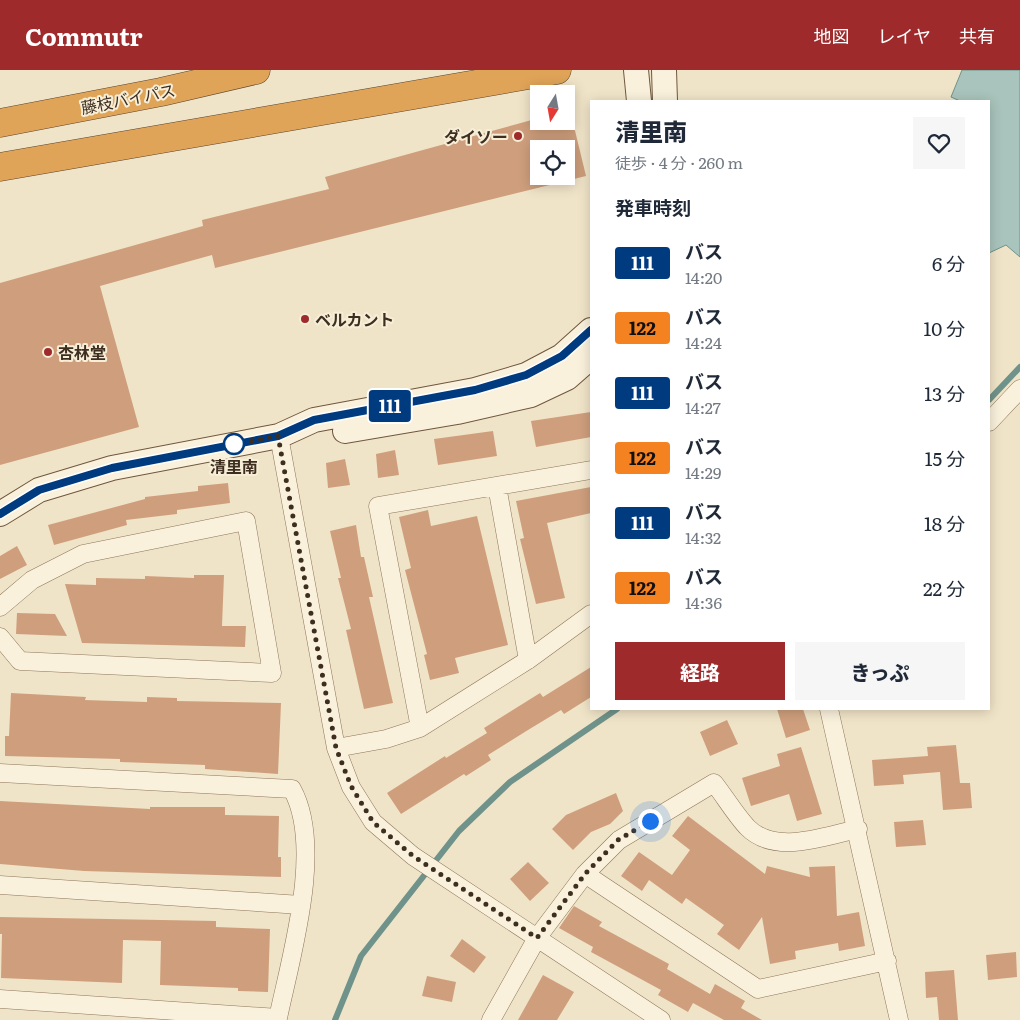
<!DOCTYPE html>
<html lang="ja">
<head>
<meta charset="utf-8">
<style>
  body { margin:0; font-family:Literata,"Noto Sans JP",serif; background:#f6f6f7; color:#1f2937; height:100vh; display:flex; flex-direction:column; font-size:19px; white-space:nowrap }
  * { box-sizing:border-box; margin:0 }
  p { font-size:16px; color:#747a83 }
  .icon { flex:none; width:28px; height:28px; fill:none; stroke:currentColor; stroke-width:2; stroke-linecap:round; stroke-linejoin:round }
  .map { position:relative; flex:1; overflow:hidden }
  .side { position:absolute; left:590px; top:30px; width:400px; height:610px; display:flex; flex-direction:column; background:#fff; border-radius:0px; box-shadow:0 2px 12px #0003 }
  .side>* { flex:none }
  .badge { padding:0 10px; border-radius:4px; font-size:18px; line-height:32px }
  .needle { width:32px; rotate:191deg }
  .fabs { position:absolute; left:530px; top:15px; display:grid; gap:10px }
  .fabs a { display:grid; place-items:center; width:45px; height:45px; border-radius:0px; background:#fff; box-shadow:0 2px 12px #0003; font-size:25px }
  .you { position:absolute; width:25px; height:25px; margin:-12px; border:4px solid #fff; border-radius:50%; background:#1a73e8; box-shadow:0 0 0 8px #1a73e833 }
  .map>.badge { position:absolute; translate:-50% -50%; box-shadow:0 0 0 2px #fff }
  h2 { padding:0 25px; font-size:19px; line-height:45px }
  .round { display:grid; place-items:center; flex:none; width:52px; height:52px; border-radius:0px; background:#f6f6f7 }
  .head { display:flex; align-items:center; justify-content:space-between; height:85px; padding:0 25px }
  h1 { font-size:24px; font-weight:800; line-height:38px }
  .action { display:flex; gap:10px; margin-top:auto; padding:10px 25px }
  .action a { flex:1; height:58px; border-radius:0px; background:#9e2a2b; color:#fff; font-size:20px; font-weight:800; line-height:58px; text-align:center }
  .action a+a { background:#f6f6f7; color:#1f2937 }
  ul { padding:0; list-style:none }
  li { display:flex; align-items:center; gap:15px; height:65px; padding:0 25px }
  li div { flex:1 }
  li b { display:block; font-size:19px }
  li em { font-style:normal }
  li .badge { min-width:55px; font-weight:700; text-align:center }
  header { display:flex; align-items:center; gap:30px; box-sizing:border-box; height:70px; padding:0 25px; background:#9e2a2b; color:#fff }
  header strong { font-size:24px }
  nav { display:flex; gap:28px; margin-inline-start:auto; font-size:18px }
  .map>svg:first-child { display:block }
  .water { fill:#a9c4bc; stroke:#6f938a }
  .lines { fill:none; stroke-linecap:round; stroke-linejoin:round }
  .stream { stroke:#6f938a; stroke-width:6 }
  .building { fill:#cf9f7d; fill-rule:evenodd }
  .minor-casing { stroke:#8d765c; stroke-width:19 }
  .secondary-casing { stroke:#6f573f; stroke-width:26 }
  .motorway-casing { stroke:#5b4430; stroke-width:29 }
  .minor { stroke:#faf1dc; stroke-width:18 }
  .secondary { stroke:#faf1dc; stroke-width:24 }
  .motorway { stroke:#e0a458; stroke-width:28 }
  .line-casing { stroke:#fff; stroke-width:11 }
  .line { stroke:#003b80; stroke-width:8 }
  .walk { stroke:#3d2e20; stroke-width:5; stroke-dasharray:0 9 }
  .poi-dot { fill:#9e2a2b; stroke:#f7eed8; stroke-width:2 }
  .stop-dot { fill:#fff; stroke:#003b80; stroke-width:2.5 }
  .labels { text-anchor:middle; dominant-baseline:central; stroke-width:4; stroke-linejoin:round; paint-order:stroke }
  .street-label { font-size:16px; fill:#3d2e20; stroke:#f7eed8 }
  .poi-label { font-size:16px; font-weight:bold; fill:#3d2e20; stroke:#f7eed8; text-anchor:start }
  .stop-label { font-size:16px; font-weight:bold; fill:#3d2e20; stroke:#f7eed8 }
</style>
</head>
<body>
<header>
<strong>Commutr</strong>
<nav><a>地図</a><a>レイヤ</a><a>共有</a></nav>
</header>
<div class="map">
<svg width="1020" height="950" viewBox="0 0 1020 950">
  <rect width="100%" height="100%" fill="#f0e4c8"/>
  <path class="water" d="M962,0H1020V187L1006,175L989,183V31H960L951,27Z"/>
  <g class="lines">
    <path class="stream" d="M989,330L1020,297
      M335,950L361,886L459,761L510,712L617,639"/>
  </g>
  <path class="building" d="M570,40L586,106L215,198L212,185L100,216L139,357L0,395V213L203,156L202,150L329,119L325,107L539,48V51H566V41ZM539,79H566V106H539Z
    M591,342V367L536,377L531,351Z
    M493,361L497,386L438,395L434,369Z
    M395,380L399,405L378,408L376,384Z
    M345,389L350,415L328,418L326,393Z
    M228,413L230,433L177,440V444L126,450L127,455L54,475L48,455L145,429V427L198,421V416Z
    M591,417V443L547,453L565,528L536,534L520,469L524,468L516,431Z
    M428,440L431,456L477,446L508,575L455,588L459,603L430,610L424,585L427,584L405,500L411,498L399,447Z
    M356,455L361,487H364L373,527H369L393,633L364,639L346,560L351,559L338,508H341L330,461Z
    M17,476L27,495L0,509V486Z
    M194,505H224L222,556H246L245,577L82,573L65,514L96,515V508L145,509V506L194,508Z
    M17,543L55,544L67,566L16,564Z
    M591,597V627L564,644L561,640L528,660L488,685L491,690L466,706L464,704L401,744L387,723L445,686L446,688L487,663L484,658L540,623L543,627Z
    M11,623L86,627L85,630L147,632V627L177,628V631L281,633L278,704L205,699V695L120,692V689L5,686V666H9Z
    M777,639H803L810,660L786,668Z
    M727,650L738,674L710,686L700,662Z
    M956,675L960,713H970L972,738L943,740L940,702L903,705L904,714L874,716L872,690L928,686L927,677Z
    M801,677L822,744L797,751L789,724L751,736L742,708L780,696L777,684Z
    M616,723L623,741L610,754L591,762L573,780L552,759L566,745Z
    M0,731L150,739V737H225V745L279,746L278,787H281V807L84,801L0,794Z
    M688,746L765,804L767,796L810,807L809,797L835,796L837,846L859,842L865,876L839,881L838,873L795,881L796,889L770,894L762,847L739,880L717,864L724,855L686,828L682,834L649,810L642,821L621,806L639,782L672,805L690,780L672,766Z
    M923,750L926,775L896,777L894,752Z
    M528,792L549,813L530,831L510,809Z
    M574,836L602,852L599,856L669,894L667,899L710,924L715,914L745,931L741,938L762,950H724L693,933L688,942L658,925L661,920L591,882L593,877L559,858Z
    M0,847L216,851V857L270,859L268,922L238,921V918L160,915L161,871L123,870L122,913L1,908L2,864H0Z
    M462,869L486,887L474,903L450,886Z
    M1016,882L1017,907L988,910L986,885Z
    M954,900L958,950H939L937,927L926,928L925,902Z
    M543,905L574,922L557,950H518Z
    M427,906L456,912L452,932L422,926Z"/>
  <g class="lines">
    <defs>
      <path id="minor" d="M989,352L1020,319
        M279,366L336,678L351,717L373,752L413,786L661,950
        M497,416L528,590
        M0,537L32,510L83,484L246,451L272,603L20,591L0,567
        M829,639L899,950
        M420,658L378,436L591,400
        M336,678L386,669L420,658L528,590L591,544
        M0,703L292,719C324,777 291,886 278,948L0,929
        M585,804L758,919L887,891
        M0,815L301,835
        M491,950L537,868L585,804L619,770L714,713C725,727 735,744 747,757C775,786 824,766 858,759"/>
      <path id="secondary" d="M636,0L639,31
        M664,0L665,31
        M345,361L457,342L531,325L567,308L591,287
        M0,444L39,420L112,398L279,366L314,350L475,320L526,305L562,286L591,260"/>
      <path id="motorway" d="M0,53L161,22L256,0
        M0,97L557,0"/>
    </defs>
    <use href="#minor" class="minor-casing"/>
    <use href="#secondary" class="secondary-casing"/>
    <use href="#motorway" class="motorway-casing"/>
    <use href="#minor" class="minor"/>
    <use href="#secondary" class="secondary"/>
    <use href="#motorway" class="motorway"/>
  </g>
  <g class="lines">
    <defs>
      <path id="line" d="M0,444L39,420L112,398L278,366L314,350L475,320L526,305L562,286L591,260"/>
    </defs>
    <use href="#line" class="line-casing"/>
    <use href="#line" class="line"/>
    <path class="walk" d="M234,374L278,366L336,678L351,716L373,752L413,786L537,868L585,804L618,770L650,751"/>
  </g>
  <g class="poi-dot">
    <circle cx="518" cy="66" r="5"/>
    <circle cx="305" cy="249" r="5"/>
    <circle cx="48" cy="282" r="5"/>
  </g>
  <circle class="stop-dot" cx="234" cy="374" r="10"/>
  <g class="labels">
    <g class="street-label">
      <text transform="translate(128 28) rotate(-11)">藤枝バイパス</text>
    </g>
    <g class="poi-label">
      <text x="508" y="66" text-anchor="end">ダイソー</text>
      <text x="315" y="249">ベルカント</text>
      <text x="58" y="282">杏林堂</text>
    </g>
    <g class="stop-label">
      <text x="234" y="396">清里南</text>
    </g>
  </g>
</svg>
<div class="fabs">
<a><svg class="needle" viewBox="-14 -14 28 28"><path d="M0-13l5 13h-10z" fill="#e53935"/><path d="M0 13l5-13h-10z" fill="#747a83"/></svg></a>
<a><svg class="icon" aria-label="locate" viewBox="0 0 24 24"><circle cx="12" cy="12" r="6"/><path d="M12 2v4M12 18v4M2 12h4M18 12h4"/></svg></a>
</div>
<div class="you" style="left:650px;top:751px"></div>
<b class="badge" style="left:390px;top:336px;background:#003b80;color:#fff">111</b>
<section class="side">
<div class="head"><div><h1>清里南</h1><p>徒歩 · 4 分 · 260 m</p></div><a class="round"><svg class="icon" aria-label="heart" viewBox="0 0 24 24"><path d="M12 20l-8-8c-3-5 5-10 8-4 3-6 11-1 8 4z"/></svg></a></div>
<h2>発車時刻</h2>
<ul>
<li><span class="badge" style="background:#003b80;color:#fff">111</span><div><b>バス</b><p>14:20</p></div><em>6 分</em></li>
<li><span class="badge" style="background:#f58220;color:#111">122</span><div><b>バス</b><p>14:24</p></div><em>10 分</em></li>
<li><span class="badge" style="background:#003b80;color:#fff">111</span><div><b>バス</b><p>14:27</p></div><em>13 分</em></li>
<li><span class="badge" style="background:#f58220;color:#111">122</span><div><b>バス</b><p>14:29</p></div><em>15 分</em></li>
<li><span class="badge" style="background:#003b80;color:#fff">111</span><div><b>バス</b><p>14:32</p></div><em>18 分</em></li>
<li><span class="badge" style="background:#f58220;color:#111">122</span><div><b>バス</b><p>14:36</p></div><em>22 分</em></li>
</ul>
<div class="action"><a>経路</a><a>きっぷ</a></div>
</section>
</div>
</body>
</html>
